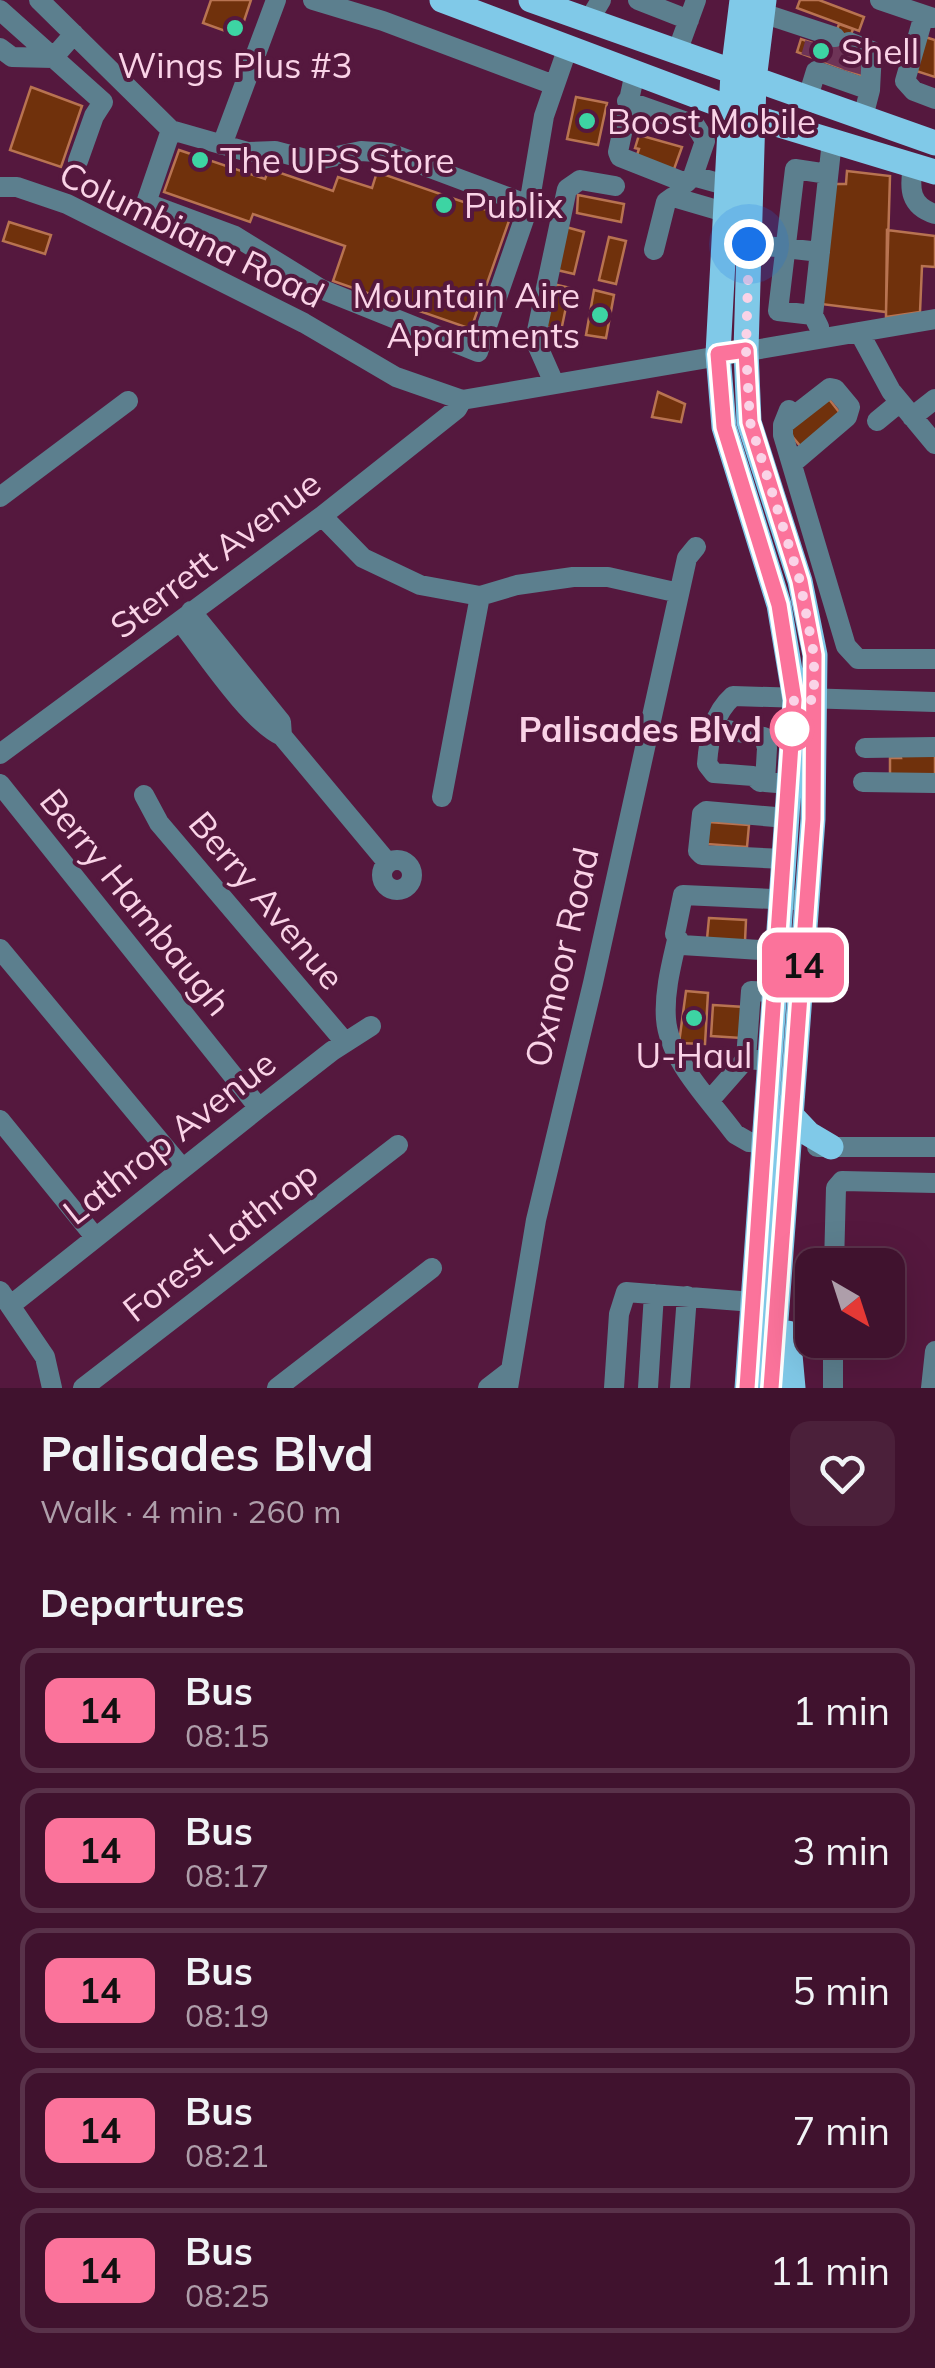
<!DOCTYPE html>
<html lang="en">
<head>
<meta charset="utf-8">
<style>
  body { margin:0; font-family:Mulish,sans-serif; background:#4b203a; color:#f1f3f6; height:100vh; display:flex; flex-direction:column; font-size:38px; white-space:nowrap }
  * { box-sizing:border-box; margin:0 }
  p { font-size:32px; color:#ae9eaa }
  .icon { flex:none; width:55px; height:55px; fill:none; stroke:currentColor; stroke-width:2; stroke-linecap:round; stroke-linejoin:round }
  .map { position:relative; height:1388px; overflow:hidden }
  .details { display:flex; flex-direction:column; background:#40122e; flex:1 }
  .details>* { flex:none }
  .badge { padding:0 20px; border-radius:15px; font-size:35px; line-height:65px }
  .needle { width:65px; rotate:141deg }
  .buttons { position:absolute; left:795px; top:1248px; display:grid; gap:20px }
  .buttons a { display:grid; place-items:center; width:110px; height:110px; border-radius:20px; background:#40122e; box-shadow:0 10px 40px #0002,0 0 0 2px #59324a; font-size:50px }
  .you { position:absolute; width:50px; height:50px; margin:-25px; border:8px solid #fff; border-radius:50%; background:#1a73e8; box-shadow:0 0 0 15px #1a73e833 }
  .map>.badge { position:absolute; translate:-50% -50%; box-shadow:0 0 0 5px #fff }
  h2 { padding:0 40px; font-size:38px; line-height:90px }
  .round { display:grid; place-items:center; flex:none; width:105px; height:105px; border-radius:20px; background:#4b203a }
  .overview { display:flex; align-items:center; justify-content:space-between; height:170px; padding:0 40px }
  h1 { font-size:48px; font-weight:700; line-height:75px }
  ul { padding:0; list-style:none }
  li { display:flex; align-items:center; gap:30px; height:125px; margin:0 20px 15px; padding:0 20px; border:5px solid #59324a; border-radius:20px }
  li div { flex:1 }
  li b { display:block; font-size:38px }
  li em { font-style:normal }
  li .badge { min-width:110px; font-weight:700; text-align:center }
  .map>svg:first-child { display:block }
  .building { fill:#70310c; stroke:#b87351; stroke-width:2.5 }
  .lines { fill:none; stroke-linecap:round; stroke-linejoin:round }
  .minor-tunnel { stroke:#6e3457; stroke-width:20; stroke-dasharray:20 10; stroke-linecap:butt }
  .minor { stroke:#5c7f8e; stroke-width:20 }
  .major { stroke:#80c9e8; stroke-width:25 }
  .line-casing { stroke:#fff; stroke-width:22 }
  .line { stroke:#fb739b; stroke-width:15 }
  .walk { stroke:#fad3e7; stroke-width:10; stroke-dasharray:0 18 }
  .poi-dot { fill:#3dd4a3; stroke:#55183e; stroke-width:4 }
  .stop-dot { fill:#fff; stroke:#fb739b; stroke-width:5 }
  .labels { text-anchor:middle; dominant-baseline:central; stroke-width:8; stroke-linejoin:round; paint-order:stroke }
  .poi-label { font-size:35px; fill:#fad3e7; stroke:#55183e; text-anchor:start }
  .street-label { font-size:35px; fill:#fad3e7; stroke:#55183e }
  .stop-label { font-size:35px; font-weight:bold; fill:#fad3e7; stroke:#55183e; text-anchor:end }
</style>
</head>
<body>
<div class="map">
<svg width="935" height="1388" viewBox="0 0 935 1388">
  <rect width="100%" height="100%" fill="#55183e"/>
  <path class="building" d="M211,0H251L239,36L203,23Z
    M800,0H819L864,17L859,31L797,8Z
    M839,24L853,29L844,54L868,63L863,76L797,52L801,39L830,49Z
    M925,37L935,40V77L910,69Z
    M31,87L82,106L61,167L10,150Z
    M576,97L607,103L598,145L567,139Z
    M639,135L682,147L673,172L636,158L639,149L635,148Z
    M179,150L265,179L269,169L333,191L338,177L372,188L377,172L510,218L471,329L333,281L345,246L253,214L250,222L164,192Z
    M847,171L890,176L886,312L821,304L833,184H846Z
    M578,195L624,204L621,222L577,213Z
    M9,222L51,235L45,254L3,241Z
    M566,227L584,232L574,274L557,270Z
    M887,230L935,236V267L922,266L920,312L886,317Z
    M609,237L626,241L616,284L599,280Z
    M553,284L570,288L561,331L544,326Z
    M594,290L614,295L606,338L586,335Z
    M658,392L685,404L681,422L652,417Z
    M825,394L843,417L801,447L787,430Z
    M935,753V776L890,777V758H901L900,754Z
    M709,822L749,825L747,847L707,844Z
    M709,918L746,920L745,941L707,939Z
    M686,991L708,993L705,1044L679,1043Z
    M713,1005L744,1007L741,1038L711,1036Z"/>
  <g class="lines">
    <path class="minor-tunnel" d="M811,57L815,43
      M835,66L844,41
      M852,72L856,58"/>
    <path class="minor" d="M39,0L171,130L248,152L275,151L313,161L361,151L390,153L529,205L544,116L568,47
      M313,0L383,21L554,85
      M638,0L689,20
      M880,0L933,18
      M0,10L103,102L94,116L78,161
      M762,13L835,37
      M924,15L905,81L914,91L935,99
      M589,20L601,0
      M849,42L872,51L870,90
      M0,48L12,57L53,58L74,34
      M677,52L696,0
      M635,72L618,152L620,157L686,183L693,176
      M808,97L816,71L870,90L863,117
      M627,101L695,125L705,141L693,176L740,189
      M171,130L146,203L235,236L321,289L478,352L529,205
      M222,145L276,0
      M913,166C909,189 910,206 935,214
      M0,187H17L67,204L304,323L396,377L462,400L935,319
      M749,244L820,252
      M654,250L666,202L673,197L738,216
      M813,315L778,311L795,169L828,174
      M819,327L813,315L832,141
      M859,332L891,391L935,444
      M554,383L535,340L567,189L580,180L615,186
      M789,410L783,425V435L846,646L858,659H935
      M912,417L935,399
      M877,421L900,402
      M785,423L830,388L835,389L850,407L847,417L793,463
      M0,497L128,401
      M322,516L363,558L420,585L480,596L517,585L573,577H608L679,593
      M191,611L281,722L282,736
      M180,621C203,650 250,722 282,736L387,862
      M708,736L712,727L764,737L767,748L765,782L789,784
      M865,748L935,747
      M0,754L322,516L457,409L462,400
      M760,782L753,776L714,773L707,764C709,738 713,714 733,696L935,702
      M863,782L935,783
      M0,784L259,1108
      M144,795L159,823L345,1042
      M442,797L480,596
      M784,859L702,855L698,851L702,814L706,811L787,818
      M382 875a15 15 0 1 1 30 0a15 15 0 1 1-30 0Z
      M677,940C671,966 664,993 666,1019C669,1061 712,1102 735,1134L749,1142L778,1144
      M0,949L182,1168
      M777,951L682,945L675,934L683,895L795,900
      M770,1061L746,1059L751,991L775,992
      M710,1100L746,1059
      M0,1120L95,1237
      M817,1147H935
      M834,1265L836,1188L842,1181L935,1183
      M0,1291L45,1357L52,1388
      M11,1305L259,1108L332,1051L371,1026
      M833,1340V1388
      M83,1388L398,1145
      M277,1388L432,1268
      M488,1388L510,1371
      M508,1388L536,1220L593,983L687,558L696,547
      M614,1388L619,1314L626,1292L753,1302
      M648,1388L654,1294
      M680,1388L687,1296
      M931,1388L935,1351"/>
    <path class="major" d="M442,0L753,117L935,172
      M531,0L935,143
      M742,0L733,73L718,354L724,427L779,605L795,700L747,1388
      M764,0L754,80L746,350L749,422L800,581L815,655L813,819L771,1388
      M792,1116L809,1134L831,1147
      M788,1333L793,1388"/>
  </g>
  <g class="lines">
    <defs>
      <path id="line" d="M747,1388L794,700L779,605L724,427L718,354L746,350L750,422L800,581L814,655L813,819L771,1388"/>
    </defs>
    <use href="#line" class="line-casing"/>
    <use href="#line" class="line"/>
    <path class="walk" d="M749,244L746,350L750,422L800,581L814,655V700H794L792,729"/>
  </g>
  <g class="poi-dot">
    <circle cx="235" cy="28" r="10"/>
    <circle cx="821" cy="51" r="10"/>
    <circle cx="587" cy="121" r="10"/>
    <circle cx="200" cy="160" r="10"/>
    <circle cx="444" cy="205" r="10"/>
    <circle cx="600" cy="315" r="10"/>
    <circle cx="694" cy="1018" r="10"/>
  </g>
  <circle class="stop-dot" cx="792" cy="729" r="20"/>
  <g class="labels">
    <g class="poi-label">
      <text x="841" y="51">Shell</text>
      <text x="235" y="65" text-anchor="middle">Wings Plus #3</text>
      <text x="607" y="121">Boost Mobile</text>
      <text x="220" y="160">The UPS Store</text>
      <text x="464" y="205">Publix</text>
      <text x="580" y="295" text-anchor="end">Mountain Aire<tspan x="580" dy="40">Apartments</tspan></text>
      <text x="694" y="1055" text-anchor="middle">U-Haul</text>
    </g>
    <g class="street-label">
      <text transform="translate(192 234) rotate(26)">Columbiana Road</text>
      <text transform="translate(215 554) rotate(-37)">Sterrett Avenue</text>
      <text transform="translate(267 900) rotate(50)">Berry Avenue</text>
      <text transform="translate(136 902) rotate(51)">Berry Hambaugh</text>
      <text transform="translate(561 957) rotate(-77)">Oxmoor Road</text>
      <text transform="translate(169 1137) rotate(-38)">Lathrop Avenue</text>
      <text transform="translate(220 1241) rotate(-38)">Forest Lathrop</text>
    </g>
    <g class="stop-label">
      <text x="762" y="729">Palisades Blvd</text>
    </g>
  </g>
</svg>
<div class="buttons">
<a><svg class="needle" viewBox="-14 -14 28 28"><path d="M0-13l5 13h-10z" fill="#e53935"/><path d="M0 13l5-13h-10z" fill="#ae9eaa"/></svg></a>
</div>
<div class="you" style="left:749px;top:244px"></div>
<b class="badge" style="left:803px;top:965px;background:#fb739b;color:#111">14</b>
</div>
<section class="details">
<div class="overview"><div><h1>Palisades Blvd</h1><p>Walk · 4 min · 260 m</p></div><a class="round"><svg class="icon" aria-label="heart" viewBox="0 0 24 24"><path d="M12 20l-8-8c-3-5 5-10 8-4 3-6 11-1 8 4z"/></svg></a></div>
<h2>Departures</h2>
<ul>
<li><span class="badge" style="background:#fb739b;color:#111">14</span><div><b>Bus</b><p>08:15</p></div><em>1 min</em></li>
<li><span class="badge" style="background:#fb739b;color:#111">14</span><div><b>Bus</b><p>08:17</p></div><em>3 min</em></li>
<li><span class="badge" style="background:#fb739b;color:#111">14</span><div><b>Bus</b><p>08:19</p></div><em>5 min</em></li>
<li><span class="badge" style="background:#fb739b;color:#111">14</span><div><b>Bus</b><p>08:21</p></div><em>7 min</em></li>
<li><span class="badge" style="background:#fb739b;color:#111">14</span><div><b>Bus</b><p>08:25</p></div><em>11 min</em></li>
</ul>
</section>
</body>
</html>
